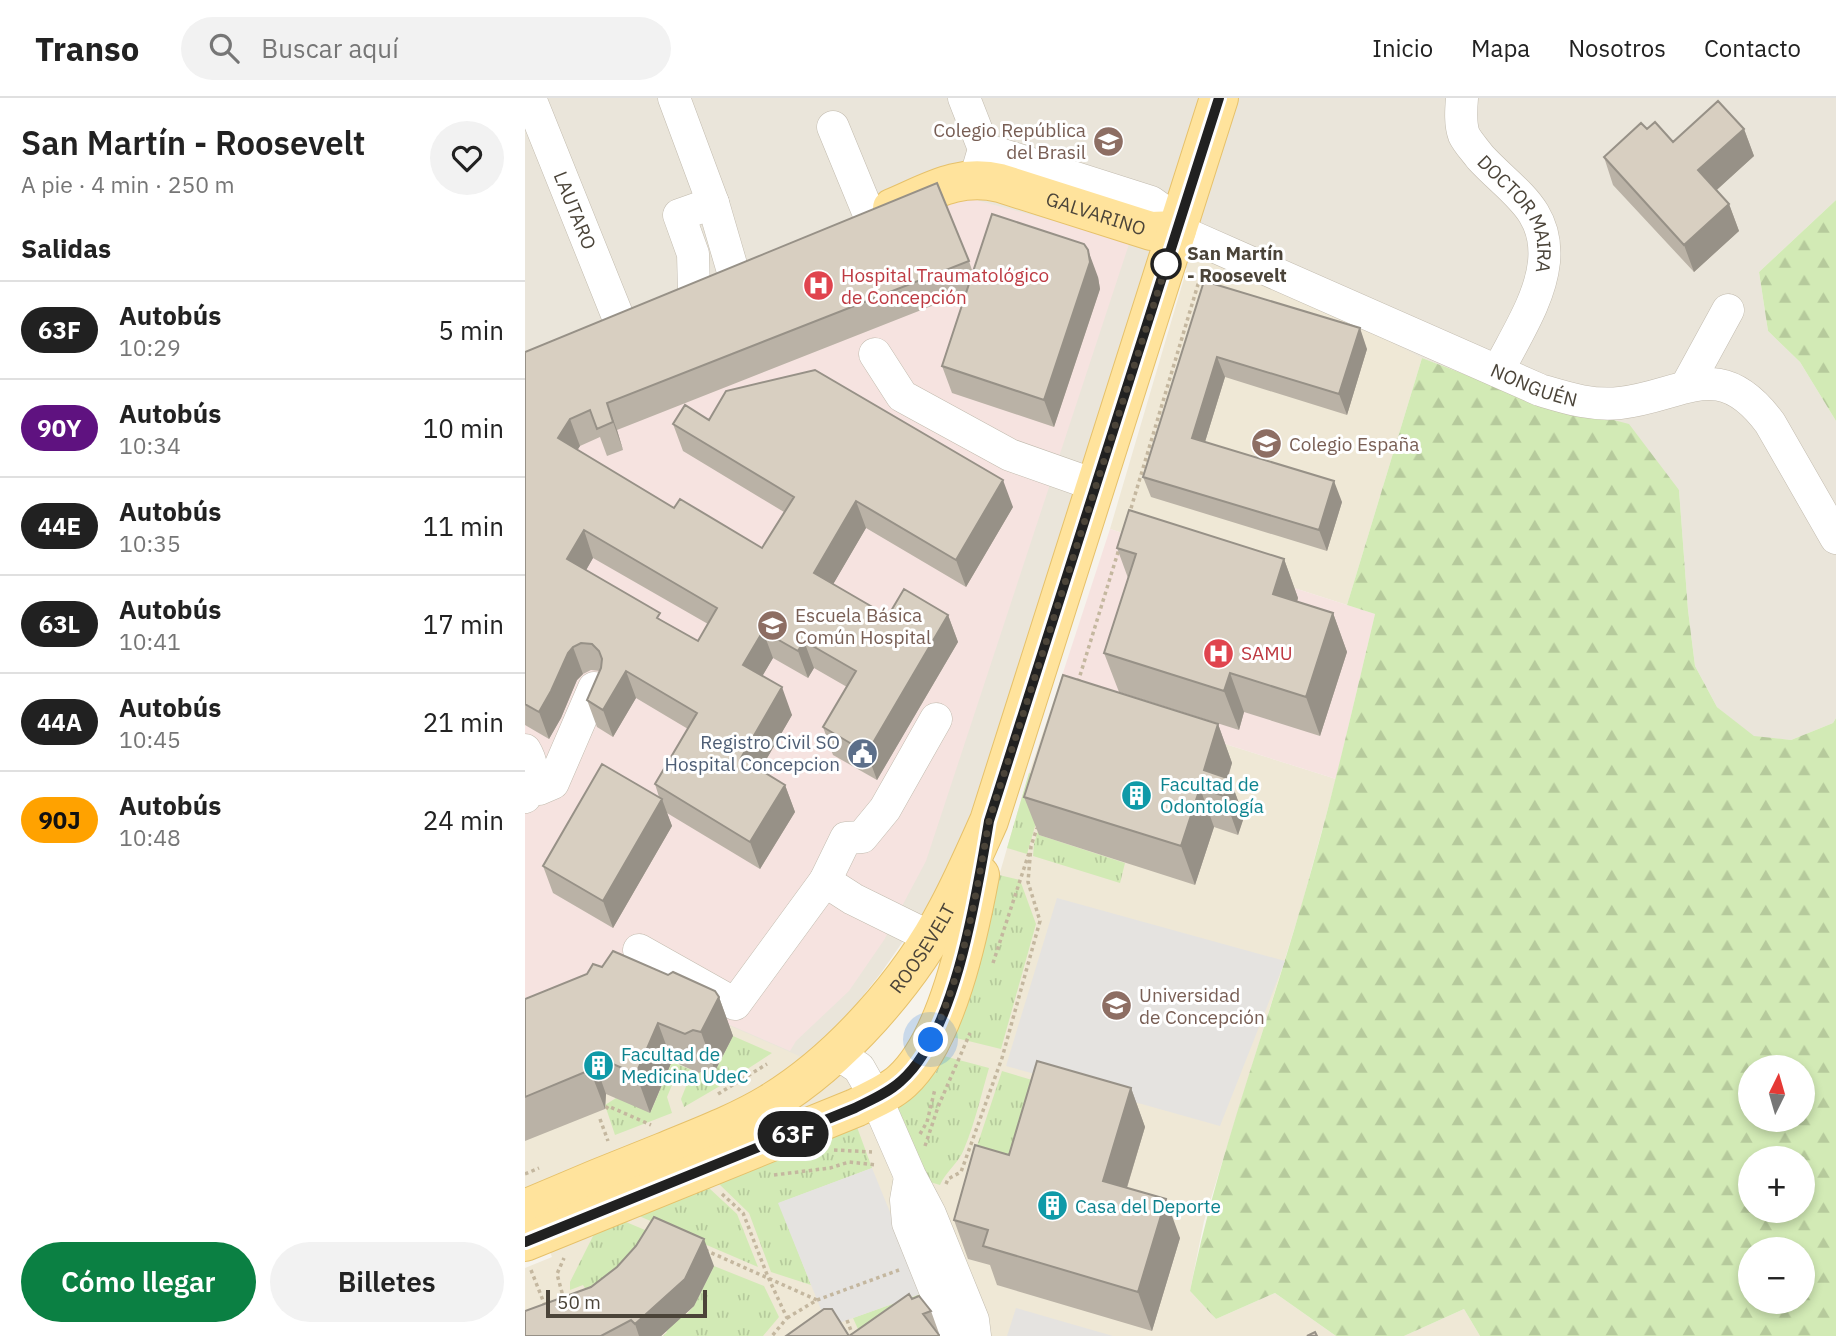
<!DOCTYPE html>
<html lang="es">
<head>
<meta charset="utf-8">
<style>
  body { margin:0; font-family:"IBM Plex Sans",sans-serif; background:#f2f2f2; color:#222; height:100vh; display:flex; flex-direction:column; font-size:26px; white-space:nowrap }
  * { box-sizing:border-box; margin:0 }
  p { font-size:23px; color:#767676 }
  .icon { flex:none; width:38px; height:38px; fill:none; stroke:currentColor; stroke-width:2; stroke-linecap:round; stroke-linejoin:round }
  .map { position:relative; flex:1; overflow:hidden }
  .panel { display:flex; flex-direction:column; background:#fff; width:525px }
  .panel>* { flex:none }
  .badge { padding:0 14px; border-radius:23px; font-size:24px; line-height:46px }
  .needle { width:46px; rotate:5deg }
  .controls { position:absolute; left:1213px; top:957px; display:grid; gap:14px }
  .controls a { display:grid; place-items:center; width:77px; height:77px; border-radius:50%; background:#fff; box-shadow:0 4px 10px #0003; font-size:35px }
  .scale { position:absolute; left:21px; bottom:18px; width:161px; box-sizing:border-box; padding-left:7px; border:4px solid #4b4439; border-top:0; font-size:19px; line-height:24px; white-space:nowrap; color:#4b4439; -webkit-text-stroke:5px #fff; paint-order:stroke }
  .you { position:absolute; width:35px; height:35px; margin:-18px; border:5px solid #fff; border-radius:50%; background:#1a73e8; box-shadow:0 0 0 10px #1a73e833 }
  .map>.badge { position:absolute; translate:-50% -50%; box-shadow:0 0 0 4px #fff }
  h2 { padding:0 21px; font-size:26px; line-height:63px }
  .round { display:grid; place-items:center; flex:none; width:74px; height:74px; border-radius:37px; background:#f2f2f2 }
  .overview { display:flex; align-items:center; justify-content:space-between; height:119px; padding:0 21px }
  h1 { font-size:33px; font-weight:600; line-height:52px }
  .button { display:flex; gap:14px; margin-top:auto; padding:14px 21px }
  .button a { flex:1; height:80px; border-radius:42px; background:#0b8043; color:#fff; font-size:28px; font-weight:600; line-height:80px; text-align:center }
  .button a+a { background:#f2f2f2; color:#222 }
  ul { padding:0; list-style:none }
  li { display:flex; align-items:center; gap:21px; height:98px; padding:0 21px; border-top:2px solid #e0e0e0 }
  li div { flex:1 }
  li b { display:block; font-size:26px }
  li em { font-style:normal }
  li .badge { min-width:77px; font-weight:700; text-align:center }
  header { display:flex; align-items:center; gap:42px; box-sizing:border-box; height:98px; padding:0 35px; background:#fff; border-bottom:2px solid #e0e0e0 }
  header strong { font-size:33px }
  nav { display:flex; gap:38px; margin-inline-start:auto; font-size:24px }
  .search { width:490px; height:63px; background:#f2f2f2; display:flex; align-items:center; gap:18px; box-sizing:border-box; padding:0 24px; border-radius:38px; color:#767676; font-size:26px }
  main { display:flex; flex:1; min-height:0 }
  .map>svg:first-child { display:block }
  .residential { fill:#eae5da }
  .education { fill:#efe8d6 }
  .medical { fill:#f6e3e0 }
  .grass { fill:url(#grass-tufts) }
  .forest { fill:url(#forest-firs); fill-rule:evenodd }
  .parking { fill:#e5e3e0 }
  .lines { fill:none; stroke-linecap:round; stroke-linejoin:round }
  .minor-casing { stroke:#c2bbae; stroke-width:33 }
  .major-casing { stroke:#e6c16a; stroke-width:40 }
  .path { stroke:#c4b79f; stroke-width:3.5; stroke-dasharray:3.5 3.5; stroke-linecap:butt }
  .minor { stroke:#fff; stroke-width:32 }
  .major { stroke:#ffe39c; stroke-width:38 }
  .wall { fill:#bab2a6; fill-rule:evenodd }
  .shaded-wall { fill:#979187 }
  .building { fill:#d8cfc1; stroke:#979187; stroke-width:2; fill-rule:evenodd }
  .line-casing { stroke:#fff; stroke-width:16 }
  .line { stroke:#212121; stroke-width:10 }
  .walk { stroke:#4b4439; stroke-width:7; stroke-dasharray:0 12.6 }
  .stop-dot { fill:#fff; stroke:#212121; stroke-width:3.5 }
  .labels { text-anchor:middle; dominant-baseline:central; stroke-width:6; stroke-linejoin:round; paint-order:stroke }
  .education-label { font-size:19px; fill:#785e54; stroke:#fff; text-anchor:start }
  .street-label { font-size:19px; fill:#4b4439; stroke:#fff }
  .stop-label { font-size:19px; font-weight:bold; fill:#4b4439; stroke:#fff; text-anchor:start }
  .health-label { font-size:19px; fill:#be3a42; stroke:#fff; text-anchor:start }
  .service-label { font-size:19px; fill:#4e5e75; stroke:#fff; text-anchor:end }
  .culture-label { font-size:19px; fill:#0d838f; stroke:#fff; text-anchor:start }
</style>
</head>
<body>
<header>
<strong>Transo</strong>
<div class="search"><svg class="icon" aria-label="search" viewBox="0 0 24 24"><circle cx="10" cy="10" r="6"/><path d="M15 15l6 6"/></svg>Buscar aquí</div>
<nav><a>Inicio</a><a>Mapa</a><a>Nosotros</a><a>Contacto</a></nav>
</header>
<main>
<section class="panel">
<div class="overview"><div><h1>San Martín - Roosevelt</h1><p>A pie · 4 min · 250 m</p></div><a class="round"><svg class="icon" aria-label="heart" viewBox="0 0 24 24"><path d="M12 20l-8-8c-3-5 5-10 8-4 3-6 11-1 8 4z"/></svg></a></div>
<h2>Salidas</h2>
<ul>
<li><span class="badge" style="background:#212121;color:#fff">63F</span><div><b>Autobús</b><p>10:29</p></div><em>5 min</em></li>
<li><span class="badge" style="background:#5f1280;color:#fff">90Y</span><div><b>Autobús</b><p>10:34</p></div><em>10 min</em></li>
<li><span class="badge" style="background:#212121;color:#fff">44E</span><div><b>Autobús</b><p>10:35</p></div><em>11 min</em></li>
<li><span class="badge" style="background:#212121;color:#fff">63L</span><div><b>Autobús</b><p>10:41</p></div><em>17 min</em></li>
<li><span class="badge" style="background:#212121;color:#fff">44A</span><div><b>Autobús</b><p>10:45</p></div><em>21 min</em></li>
<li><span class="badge" style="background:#ffa200;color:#111">90J</span><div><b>Autobús</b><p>10:48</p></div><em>24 min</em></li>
</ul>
<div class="button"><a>Cómo llegar</a><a>Billetes</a></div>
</section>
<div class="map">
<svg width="1311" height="1238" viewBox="0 0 1311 1238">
  <defs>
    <pattern id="grass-tufts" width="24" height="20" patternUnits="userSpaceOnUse" patternTransform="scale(1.75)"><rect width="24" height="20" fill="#d2eab5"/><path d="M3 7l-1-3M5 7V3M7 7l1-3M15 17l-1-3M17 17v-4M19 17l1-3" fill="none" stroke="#b6ca9c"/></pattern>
    <pattern id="forest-firs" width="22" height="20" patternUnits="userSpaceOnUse" patternTransform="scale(1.75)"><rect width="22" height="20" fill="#d2eab5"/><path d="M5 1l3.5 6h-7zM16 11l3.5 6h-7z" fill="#b6ca9c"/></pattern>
  </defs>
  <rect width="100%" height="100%" fill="#f6f3ec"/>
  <path class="residential" d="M0,0H1311V102L1234,174L1243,233L1275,264L1311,323V620L1308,625L1266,642L1229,639L1192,609L1170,568L1163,512L1154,392L996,298L629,158L433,764L356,875L299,947L261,974L0,1082Z"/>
  <path class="education" d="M670,143L897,260L822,507L585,431Z
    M532,593L811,681L777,806L679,1123L665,1193L691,1221L750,1195L811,1238H0V1170L27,1159L0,1092V930L110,886L381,1005L411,974L427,939L504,675Z
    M939,1211L955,1238H879Z"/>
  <path class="medical" d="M432,97L605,143L401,763L359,842L324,893L271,943L265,953L110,886L0,930V272Z
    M585,431L850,516L811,681L532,593Z"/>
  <path class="grass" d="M504,675L524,680L502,756L482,750Z
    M528,682L514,737L600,765L595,785L508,758L509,746Z
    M474,777L495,782L511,826L476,951L427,939Z
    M208,938L247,955L207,981L159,1009L156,1001L164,981L152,975L142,999L147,1015L90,1037L80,1007L91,1000L126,1013L147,964L174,975L182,971L190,973Z
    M419,958L464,970C456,997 450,1025 439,1051C434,1065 421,1073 415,1087L405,1084L372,1012L411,974Z
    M477,973L612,1013L501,1086L445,1069Z
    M332,1029L347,1070L254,1105L286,1187L246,1174L224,1115L194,1086Z
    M184,1090L212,1116L233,1169L114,1118Z
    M101,1124L170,1153L76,1216L58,1187L45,1192V1184L69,1136Z
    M189,1168L239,1188L254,1219L238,1238H138L142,1234L134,1224L151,1210L160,1218L169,1208Z
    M398,1195L404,1216L336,1238L328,1220Z"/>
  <path class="forest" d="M1311,102V323L1275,264L1243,233L1234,174Z
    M897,260L996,298L1104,326L1154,392L1163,512L1170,568L1192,609L1229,638L1266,642L1308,625L1311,620V1238H955L939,1211L879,1238H811L750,1195L691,1221L665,1193C692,1061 740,934 777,805C805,710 827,613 850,516L822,507ZM1225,970H1278V1022H1225ZM1225,1060H1278V1113H1225ZM1225,1152H1278V1204H1225Z"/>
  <path class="parking" d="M532,800L760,863L695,1028L481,968Z
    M347,1070L398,1195L303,1229L253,1105Z
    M491,1210L588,1238H482Z"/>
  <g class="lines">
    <defs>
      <g id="minor">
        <path id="s1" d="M5,0L95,224"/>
        <path d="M149,0L188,105L209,177"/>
        <path d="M439,0L459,51L454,68"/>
        <path id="s2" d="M937,0C936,12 935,26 939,37C943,45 950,52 955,59C987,94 1024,111 1019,164C1015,202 990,239 973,273"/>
        <path d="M308,29L345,119"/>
        <path id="s3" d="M459,51L626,104L643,116L652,132L1015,292C1042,300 1066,308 1095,305C1159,298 1194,256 1245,325L1311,440"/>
        <path d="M169,193L168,156L154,117L188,105"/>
        <path d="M350,256L377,298L485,357L570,387"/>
        <path d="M1162,287L1203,212"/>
        <path d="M0,652C9,667 8,683 0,699"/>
        <path d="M4,691H14L28,685L69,590"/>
        <path d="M300,783L328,801L407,840"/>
        <path d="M114,852L210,906L300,783L321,740L337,739L360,711L411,621"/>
        <path d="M305,959L322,962L334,970L351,1000L385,1078L405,1116L448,1222L450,1238"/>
        <path d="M385,1079L381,1102L383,1125L426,1232L431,1238"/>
      </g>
      <g id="major">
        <path id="s4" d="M367,110C405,94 433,75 475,85L626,133L652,132"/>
        <path id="s5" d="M0,1111C46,1091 92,1072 138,1054C174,1039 212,1025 245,1005C316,962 385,883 423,810C438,782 451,752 464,723L694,0"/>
        <path d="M0,1144L330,1010C346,1002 364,995 377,983C422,942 444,836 455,777"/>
      </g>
    </defs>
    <use href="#minor" class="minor-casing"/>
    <use href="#major" class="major-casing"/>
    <path class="path" d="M604,417L674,183
      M553,584L594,451
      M468,865L504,755
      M193,996L242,966
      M81,1011L83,1008L126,1027
      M75,1021L83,1043
      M395,1036L402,1024L410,991
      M400,1048L413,1009L445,935
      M309,1052L347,1054
      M0,1076L14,1070
      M249,1077L305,1070L324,1064L352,1067
      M421,1086L423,1081L436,1074L477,960L515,823L503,784L506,748L512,730
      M197,1096L218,1115L243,1179L262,1220L247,1238
      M180,1152L292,1202L262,1220
      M6,1172L21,1210
      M39,1202L32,1176L39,1160
      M292,1202L374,1172
      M322,1222L328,1238"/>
    <use href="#minor" class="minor"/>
    <use href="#major" class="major"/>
  </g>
  <path class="wall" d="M1122,31L1148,44L1219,31L1229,58L1191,92L1204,106L1214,133L1169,174L1088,87L1079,59Z
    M444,163L448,175L573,179L575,191L529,329L427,295L417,268L442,194L92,332L98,352L82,358L75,339L55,348L52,352L149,410L237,450L259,414L158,353L148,326L184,322L488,409L441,489L341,430L308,486L363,518L423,517L433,544L352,682L308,657L298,629L322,589L289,570L283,580L248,560L237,578L267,617L235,672L260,687L270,714L235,771L142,715L147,728L88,830L28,795L18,768L134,699L130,686L163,631L111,600L88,639L72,629L62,602L75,573L66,572L58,576L52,582L36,620L24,641L0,627V254ZM68,460L183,526L173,543L138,523L61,472Z
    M679,183L842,251L822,317L700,279L680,344L817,404L802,453L626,399L618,379Z
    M592,450L759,461L773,500L772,504L808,515L822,554L795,638L719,614L714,632L594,594L579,555L603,480Z
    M693,626L707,665L703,680L705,681L719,719L713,737L689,729L670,787L514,737L499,699Z
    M62,876L194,899L208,938L190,973L182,971L174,975L147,963L125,1015L81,996L80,1011L0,1043V901Z
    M606,990L620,1029L602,1090L655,1140L627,1233L472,1187L465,1167L443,1161L429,1122L484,1057Z
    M189,1168L169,1208L136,1238H0Z
    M387,1201L406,1213L415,1238H261H324Z"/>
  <path class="shaded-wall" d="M1219,31L1229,58L1183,100L1173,72Z
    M1204,106L1214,133L1169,174L1159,147Z
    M563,152L573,179L575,191L529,329L519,302Z
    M835,230L842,251L822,317L814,296Z
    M692,259L700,279L675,360L667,340Z
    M82,305L92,332L98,352L88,324Z
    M45,321L55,348L43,367L33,340Z
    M478,382L488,409L441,489L431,462Z
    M809,383L817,404L802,453L794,432Z
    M331,403L341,430L299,502L289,475Z
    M59,432L68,460L52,488L42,461Z
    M759,461L773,500L762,535L748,496Z
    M808,515L822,554L795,638L781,599Z
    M423,517L433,544L352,682L342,655Z
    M238,533L248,560L228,594L218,567Z
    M279,543L289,570L283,580L273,553Z
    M48,549L58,576L52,582L36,620L24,641L14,614L43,555Z
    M101,573L111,600L88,639L78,612Z
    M705,575L719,614L714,632L699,593Z
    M257,589L267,617L226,688L216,660Z
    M693,626L707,665L697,697L679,672Z
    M705,681L719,719L713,737L699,698Z
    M260,687L270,714L235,771L225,744Z
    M675,690L689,729L670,787L656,748Z
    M137,701L147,728L88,830L78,803Z
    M194,899L208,938L190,973L176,934Z
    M133,925L147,963L125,1015L111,976Z
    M67,957L81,996L80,1011L65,972Z
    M606,990L620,1029L592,1122L578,1083Z
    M641,1101L655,1140L627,1233L613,1194Z
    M179,1141L189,1168L169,1208L136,1238H114L110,1226Z"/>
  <path class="building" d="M1193,3L1219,31L1173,72L1204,106L1159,147L1079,59L1116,25L1122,31L1130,24L1148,44Z
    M412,85L444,163L82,305L88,324L72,331L65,312L45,321L33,340L149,410L155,401L237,450L269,399L148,326L160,307L184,322L201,293L290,272L478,382L431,462L331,403L289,475L363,518L379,491L423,517L342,655L298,629L331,573L279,543L273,553L238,533L218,567L257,589L216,660L260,687L225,744L130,686L172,615L101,573L78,612L62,602L76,570L77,561L74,553L67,546L56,545L48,549L43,555L26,593L14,614L0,606V254ZM59,432L192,510L173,543L132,520L135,515L42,461Z
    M467,116L559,146L563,152L565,164L519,302L417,268Z
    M679,183L835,230L814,296L692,259L667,340L809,383L794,432L618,379Z
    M604,412L759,461L748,496L808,515L781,599L705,575L699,593L579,555L611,456L592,450Z
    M538,577L693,626L679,672L705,681L699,698L675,690L656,748L499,699Z
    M77,666L137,701L78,803L18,768Z
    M88,853L143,877L148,874L190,893L194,899L176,934L168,932L160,936L133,925L111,976L67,957L65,972L0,999V901L62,876L68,866L77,869Z
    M512,963L606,990L578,1083L641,1101L613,1194L458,1148L463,1132L429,1122L450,1047L484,1057Z
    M129,1119L179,1141L160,1181L110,1226L106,1222L76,1238H0V1213L66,1189L92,1169L111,1148Z
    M384,1196L387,1201L394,1198L406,1213L398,1216L414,1237V1238H261L299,1211H307L324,1238Z
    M790,1234L792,1238H782Z"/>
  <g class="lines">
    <defs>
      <path id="line" d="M0,1144L330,1010C346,1002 363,995 376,983C431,935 452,794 464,723L694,0"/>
    </defs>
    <use href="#line" class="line-casing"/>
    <use href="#line" class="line"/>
    <path class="walk" d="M406,942C439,874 451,797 464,723L643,162L641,166"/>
  </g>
  <defs>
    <symbol id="school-disc" viewBox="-11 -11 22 22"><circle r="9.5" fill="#8d6e63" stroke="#fff"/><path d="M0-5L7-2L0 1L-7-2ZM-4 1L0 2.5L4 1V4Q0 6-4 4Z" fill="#fff"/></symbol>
    <symbol id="hospital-disc" viewBox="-11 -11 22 22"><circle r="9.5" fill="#e0444e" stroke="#fff"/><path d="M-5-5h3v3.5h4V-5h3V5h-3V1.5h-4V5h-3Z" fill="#fff"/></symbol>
    <symbol id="civic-disc" viewBox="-11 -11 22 22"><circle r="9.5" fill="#5c6f8a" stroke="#fff"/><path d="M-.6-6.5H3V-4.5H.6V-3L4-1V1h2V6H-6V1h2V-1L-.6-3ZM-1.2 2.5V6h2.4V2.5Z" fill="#fff"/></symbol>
    <symbol id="building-disc" viewBox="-11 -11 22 22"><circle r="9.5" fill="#0f9aa8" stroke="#fff"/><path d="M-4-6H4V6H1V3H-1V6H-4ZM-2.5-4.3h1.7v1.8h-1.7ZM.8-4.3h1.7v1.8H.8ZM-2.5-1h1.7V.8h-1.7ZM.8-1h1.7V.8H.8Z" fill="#fff"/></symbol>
    <symbol id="university-disc" viewBox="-11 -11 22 22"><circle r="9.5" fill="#8d6e63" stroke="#fff"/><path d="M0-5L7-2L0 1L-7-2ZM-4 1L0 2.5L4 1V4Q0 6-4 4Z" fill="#fff"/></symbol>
  </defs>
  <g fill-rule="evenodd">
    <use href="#school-disc" x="566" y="26" width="35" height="35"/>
    <use href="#hospital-disc" x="276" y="170" width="35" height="35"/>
    <use href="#school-disc" x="724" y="328" width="35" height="35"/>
    <use href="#school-disc" x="230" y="510" width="35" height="35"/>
    <use href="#hospital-disc" x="676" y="538" width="35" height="35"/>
    <use href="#civic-disc" x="320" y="638" width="35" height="35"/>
    <use href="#building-disc" x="594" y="680" width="35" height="35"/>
    <use href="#university-disc" x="574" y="890" width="35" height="35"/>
    <use href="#building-disc" x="56" y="950" width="35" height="35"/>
    <use href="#building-disc" x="510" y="1090" width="35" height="35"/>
  </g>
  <circle class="stop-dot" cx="641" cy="166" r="14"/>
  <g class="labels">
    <g class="education-label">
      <text x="561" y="32" text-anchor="end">Colegio República<tspan x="561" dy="22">del Brasil</tspan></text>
      <text x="764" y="346">Colegio España</text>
      <text x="270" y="517">Escuela Básica<tspan x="270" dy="22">Común Hospital</tspan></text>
      <text x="614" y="897">Universidad<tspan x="614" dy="22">de Concepción</tspan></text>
    </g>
    <g class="street-label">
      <text stroke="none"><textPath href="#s1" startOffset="121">LAUTARO</textPath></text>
      <text stroke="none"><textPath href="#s4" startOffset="214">GALVARINO</textPath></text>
      <text stroke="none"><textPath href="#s2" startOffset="135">DOCTOR MAIRA</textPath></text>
      <text stroke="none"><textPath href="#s3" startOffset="604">NONGUÉN</textPath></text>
      <text stroke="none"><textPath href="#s5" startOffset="486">ROOSEVELT</textPath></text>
    </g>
    <g class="stop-label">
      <text x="662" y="155">San Martín<tspan x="662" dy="22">- Roosevelt</tspan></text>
    </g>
    <g class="health-label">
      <text x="316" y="177">Hospital Traumatológico<tspan x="316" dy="22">de Concepción</tspan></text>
      <text x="716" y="555">SAMU</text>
    </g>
    <g class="service-label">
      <text x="315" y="644">Registro Civil SO<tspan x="315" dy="22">Hospital Concepcion</tspan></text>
    </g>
    <g class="culture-label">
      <text x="635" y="686">Facultad de<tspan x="635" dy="22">Odontología</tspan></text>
      <text x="96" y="956">Facultad de<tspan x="96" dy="22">Medicina UdeC</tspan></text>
      <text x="550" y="1108">Casa del Deporte</text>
    </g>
  </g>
</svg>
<div class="controls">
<a><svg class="needle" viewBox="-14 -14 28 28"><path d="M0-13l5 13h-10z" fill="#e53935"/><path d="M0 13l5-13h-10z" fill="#767676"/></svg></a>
<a>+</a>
<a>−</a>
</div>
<div class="scale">50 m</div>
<div class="you" style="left:406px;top:942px"></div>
<b class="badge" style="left:268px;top:1036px;background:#212121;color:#fff">63F</b>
</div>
</main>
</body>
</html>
